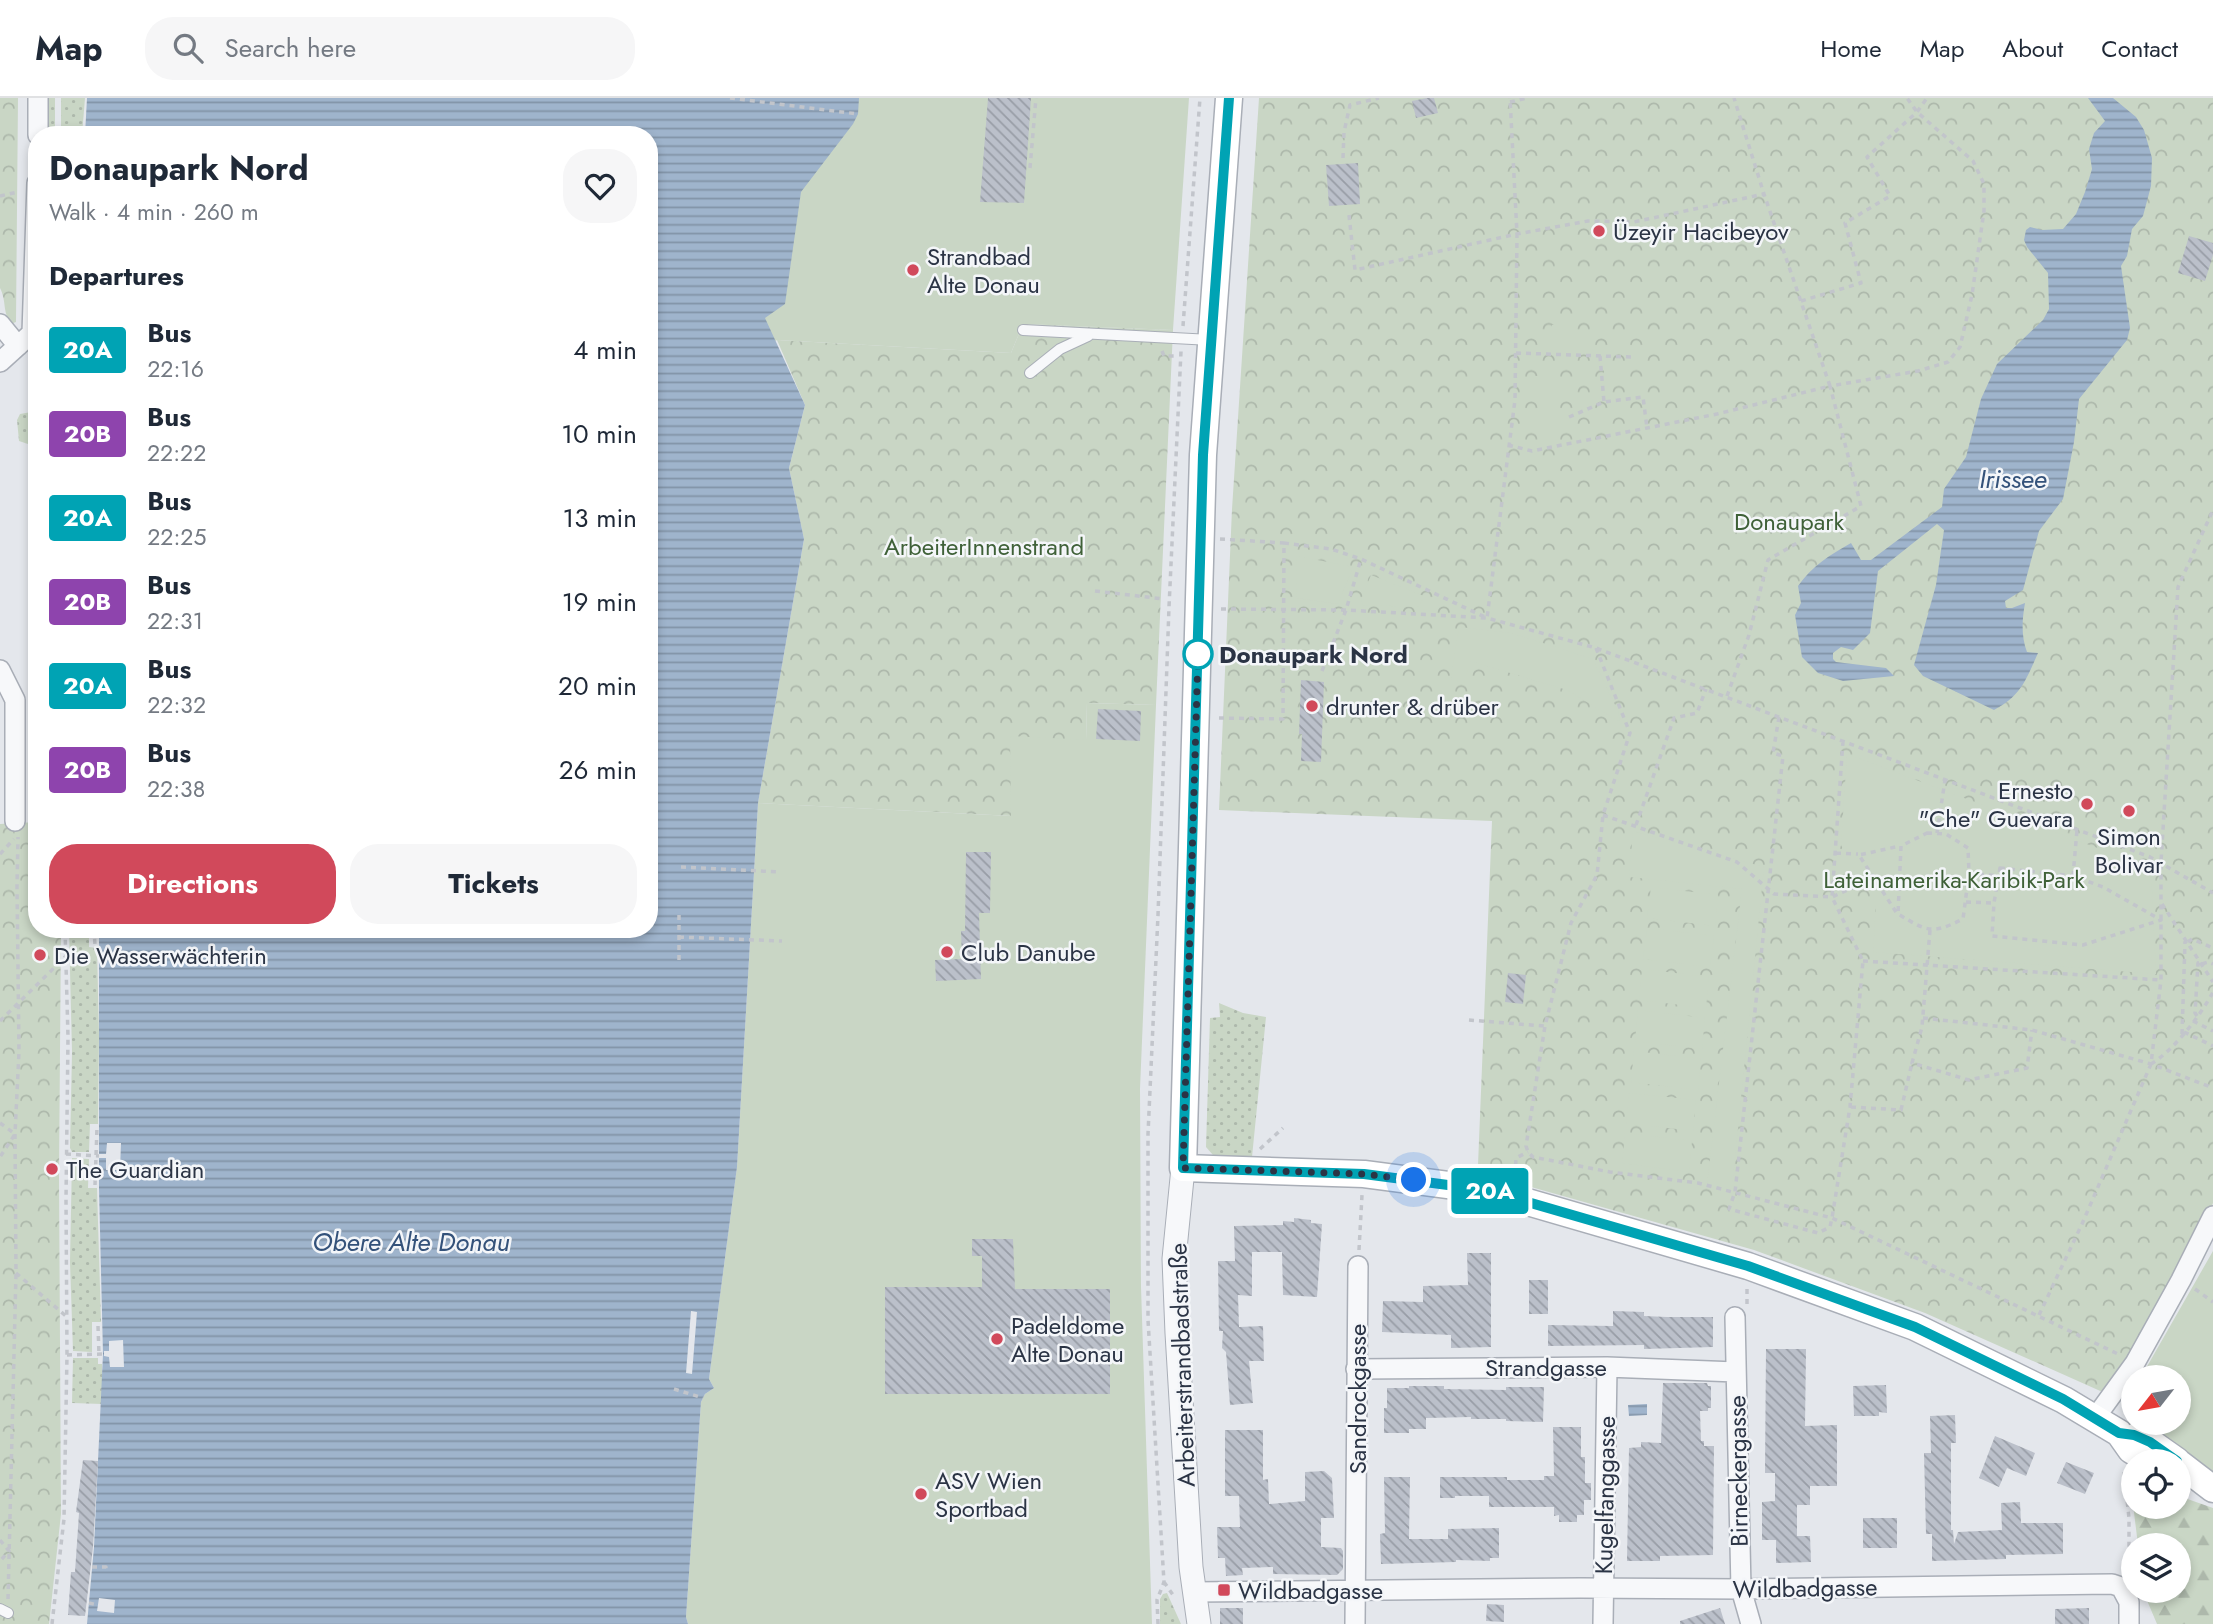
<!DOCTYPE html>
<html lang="en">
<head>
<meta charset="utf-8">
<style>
  body { margin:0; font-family:Jost,sans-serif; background:#f6f6f7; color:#1f2937; height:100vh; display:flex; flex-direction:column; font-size:26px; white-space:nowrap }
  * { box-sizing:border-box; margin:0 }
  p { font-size:23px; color:#747a83 }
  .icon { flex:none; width:38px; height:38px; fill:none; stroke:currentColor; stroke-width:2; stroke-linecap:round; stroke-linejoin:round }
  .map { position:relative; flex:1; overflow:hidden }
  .panel { position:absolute; left:28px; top:28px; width:630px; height:812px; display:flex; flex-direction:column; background:#fff; border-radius:28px; box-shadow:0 4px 10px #0003 }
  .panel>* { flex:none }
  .badge { padding:0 14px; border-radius:5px; font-size:24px; line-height:46px }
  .needle { width:46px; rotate:239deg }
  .tools { position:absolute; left:2121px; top:1267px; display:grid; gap:14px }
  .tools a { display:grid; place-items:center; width:70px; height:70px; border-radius:50%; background:#fff; box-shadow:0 4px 10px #0003; font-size:35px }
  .you { position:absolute; width:35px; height:35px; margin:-18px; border:5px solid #fff; border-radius:50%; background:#1a73e8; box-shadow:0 0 0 10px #1a73e833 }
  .map>.badge { position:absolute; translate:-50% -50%; box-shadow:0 0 0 4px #fff }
  h2 { padding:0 21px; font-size:26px; line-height:63px }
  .round { display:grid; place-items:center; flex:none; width:74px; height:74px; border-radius:28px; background:#f6f6f7 }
  .overview { display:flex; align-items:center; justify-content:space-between; height:119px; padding:0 21px }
  h1 { font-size:33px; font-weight:700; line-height:52px }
  .cta { display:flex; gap:14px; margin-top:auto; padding:14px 21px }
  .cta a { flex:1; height:80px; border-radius:28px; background:#d1495b; color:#fff; font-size:28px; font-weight:700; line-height:80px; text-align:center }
  .cta a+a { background:#f6f6f7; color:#1f2937 }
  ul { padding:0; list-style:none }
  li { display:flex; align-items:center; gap:21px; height:84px; padding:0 21px }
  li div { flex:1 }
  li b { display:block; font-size:26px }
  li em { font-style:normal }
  li .badge { min-width:77px; font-weight:700; text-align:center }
  header { display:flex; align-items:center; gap:42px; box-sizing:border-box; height:98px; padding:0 35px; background:#fff; border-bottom:2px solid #e0e1e3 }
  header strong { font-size:33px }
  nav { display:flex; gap:38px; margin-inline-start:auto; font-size:24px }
  .search { width:490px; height:63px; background:#f6f6f7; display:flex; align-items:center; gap:18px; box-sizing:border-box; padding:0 24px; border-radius:28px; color:#747a83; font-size:26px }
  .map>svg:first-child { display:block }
  .grass { fill:url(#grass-dots) }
  .forest { fill:url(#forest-firs) }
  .park { fill:url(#park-crowns) }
  .garden { fill:#c9d6c5 }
  .water { fill:url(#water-rules) }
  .pier { fill:#e4e7ec }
  .building { fill:url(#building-back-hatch) }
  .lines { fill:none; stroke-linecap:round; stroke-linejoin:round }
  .service-casing { stroke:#a9aeb7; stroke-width:12 }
  .minor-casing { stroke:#a9aeb7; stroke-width:22 }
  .tertiary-casing { stroke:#a9aeb7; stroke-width:25 }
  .secondary-casing { stroke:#a9aeb7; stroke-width:29 }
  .path { stroke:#c2c5cb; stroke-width:3.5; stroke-dasharray:5 5; stroke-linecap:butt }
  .service { stroke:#f7f8fa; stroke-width:10 }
  .minor { stroke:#f7f8fa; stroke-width:19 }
  .tertiary { stroke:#f7f8fa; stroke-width:23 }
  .secondary { stroke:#fff; stroke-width:26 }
  .line-casing { stroke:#fff; stroke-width:16 }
  .line { stroke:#00a3b4; stroke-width:10 }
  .walk { stroke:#2b3445; stroke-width:7; stroke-dasharray:0 12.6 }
  .poi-dot { fill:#d1495b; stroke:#f4f6f9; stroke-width:2.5 }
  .stop-dot { fill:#fff; stroke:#00a3b4; stroke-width:3.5 }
  .labels { text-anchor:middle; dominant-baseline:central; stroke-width:5; stroke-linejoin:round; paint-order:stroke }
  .poi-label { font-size:24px; fill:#2b3445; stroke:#f4f6f9; text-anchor:start }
  .park-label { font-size:24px; fill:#3f6138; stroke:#f4f6f9 }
  .stop-label { font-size:24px; font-weight:bold; fill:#2b3445; stroke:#f4f6f9; text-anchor:start }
  .street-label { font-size:24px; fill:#2b3445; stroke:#f4f6f9 }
  .water-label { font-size:26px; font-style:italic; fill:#34527a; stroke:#f4f6f9 }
</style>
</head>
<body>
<header>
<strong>Map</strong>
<div class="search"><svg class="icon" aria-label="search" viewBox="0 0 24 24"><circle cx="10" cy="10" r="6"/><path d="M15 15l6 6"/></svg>Search here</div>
<nav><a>Home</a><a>Map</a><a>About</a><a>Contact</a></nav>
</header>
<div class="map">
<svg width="2213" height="1526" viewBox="0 0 2213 1526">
  <defs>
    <pattern id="grass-dots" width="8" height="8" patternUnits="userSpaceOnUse" patternTransform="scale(1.75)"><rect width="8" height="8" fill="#c9d6c5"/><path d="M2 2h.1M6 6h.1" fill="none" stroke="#adb8ab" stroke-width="1.8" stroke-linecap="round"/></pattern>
    <pattern id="forest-firs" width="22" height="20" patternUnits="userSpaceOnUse" patternTransform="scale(1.75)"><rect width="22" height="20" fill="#c9d6c5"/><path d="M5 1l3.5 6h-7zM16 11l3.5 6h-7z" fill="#adb8ab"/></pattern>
    <pattern id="park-crowns" width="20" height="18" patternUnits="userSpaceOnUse" patternTransform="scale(1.75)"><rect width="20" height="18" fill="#c9d6c5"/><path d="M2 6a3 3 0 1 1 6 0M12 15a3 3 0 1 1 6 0" fill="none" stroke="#adb8ab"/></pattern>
    <pattern id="water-rules" width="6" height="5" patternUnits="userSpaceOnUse" patternTransform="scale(1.75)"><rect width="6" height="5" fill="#9fb4cc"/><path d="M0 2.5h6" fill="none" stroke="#8293a7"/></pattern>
    <pattern id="building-back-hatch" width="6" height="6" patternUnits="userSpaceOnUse" patternTransform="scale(1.75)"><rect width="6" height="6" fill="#bbc0ca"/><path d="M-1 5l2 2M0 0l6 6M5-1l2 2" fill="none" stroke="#989da6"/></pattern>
  </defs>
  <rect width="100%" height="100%" fill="#e4e7ec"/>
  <path class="grass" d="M49,0H55V37H49Z
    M61,0H85L82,37H61Z
    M37,313V349L19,343L17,322L20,316Z
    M69,831H89V849L97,850L99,937L98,1026H90L89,1054H72L70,1050L72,954Z
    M1219,905L1243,915L1266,919L1252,1059L1213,1057L1206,1049L1210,920L1220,919Z
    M72,1060L89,1061L88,1090H97L101,1224H92V1254L73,1253L70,1164Z
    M73,1260H98V1266H102V1306L72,1305Z
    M1167,1495L1181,1526H1160V1501L1163,1496Z"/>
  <path class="forest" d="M2128,1366L2133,1370V1409H2179V1398L2213,1410V1526H2157L2143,1493H2179V1447H2138Z"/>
  <path class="park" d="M0,0H18L16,224L11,226C2,213 7,204 0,190Z
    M1259,0H2213V1105L2183,1175L2107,1296L1925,1215L1754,1152L1492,1078L1478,1067L1492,723L1219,712L1232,411Z
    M1023,226L1173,232L1156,607L1087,605L1086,642L1012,718L758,705L804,441L789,370L805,307L777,242L1011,255Z
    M37,724V831H61L59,1077L61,1416L49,1526H0V726Z"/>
  <path class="garden" d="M459,0H1189L1173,232L1023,226L1011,255L777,242L669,305L649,37Z
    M1552,227H1574V248H1552Z
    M1604,263H1626V285H1604Z
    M1533,278H1555V299H1533Z
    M1539,315H1561V337H1539Z
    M1297,458L1353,469L1338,506L1296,500Z
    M1371,477L1424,498L1419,509L1363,507L1361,502Z
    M1459,529L1511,535L1593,561L1618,613L1620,624L1567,592L1470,563L1464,585L1451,581Z
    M1087,605L1156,607L1140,991L1141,1189L1152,1526H688L686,1519L701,1304L705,1296L714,1290L709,1281L737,1069L758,705L1011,718L1010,638L1086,642Z
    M1847,656L2151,770L2156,876L1873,854L1876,807H1869L1871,794L1851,767L1841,747Z
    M1633,733L1764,769L1732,1091L1707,1086L1742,791L1629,779Z
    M1651,789L1718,797L1715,828L1647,820Z
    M1647,830L1714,838L1710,869L1643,861Z
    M1642,871L1709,879L1706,910L1639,902Z
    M1638,912L1705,920L1702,951L1635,943Z
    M1634,953L1701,961L1698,992L1631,984Z
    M1629,995L1696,1002L1693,1033L1626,1025Z
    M1625,1035L1692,1043L1689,1074L1622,1065Z
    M2213,1153V1375L2142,1325H2179V1279H2141Z"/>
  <path class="water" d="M87,0H859L858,16L853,26L801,94L785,206L765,220L805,307L789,370L804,441L758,705L737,1069L709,1281L714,1290L705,1296L701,1304L686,1519L688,1526H87L94,1449L103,1256L99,1090V831H649V37H85Z
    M2088,0H2113L2136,19L2144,32L2152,60L2151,88L2143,118L2132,131L2127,158L2121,168L2130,230L2127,242L2079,301L2074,344L2063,401L2039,433L2023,492L2005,503L2006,510H2012L2025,505C2022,522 2021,538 2027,554L2038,555C2026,582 2021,598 1994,612L1923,578L1914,567L1936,487L1944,432L1937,426L1878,473L1870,535L1853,552L1841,549L1833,555V561L1836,564L1886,570L1894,578L1843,583L1818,575L1802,559L1795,517L1801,505L1798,488C1812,468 1830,457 1851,445L1861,462H1871L1942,409L1944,391L1966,359L1981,301L1997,266L2043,222L2049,211L2048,175L2027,149L2024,142L2026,132L2030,129L2042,132L2063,131L2076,116L2085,94L2092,71L2089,51L2094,35L2105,23Z
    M1647,1306V1317L1629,1318L1628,1307Z"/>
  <path class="pier" d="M107,1045H121L120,1072H106V1060H99V1056H106Z
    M691,1213L697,1214L692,1276L686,1275Z
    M123,1242L124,1269H110L109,1259L104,1258V1253H109V1243Z
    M99,1500L115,1502L114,1515L97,1513Z"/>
  <path class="building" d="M988,0H1031L1024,105L980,104Z
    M1427,0H1434L1438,15L1416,20L1412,3Z
    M1358,65L1360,106L1329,108L1326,67Z
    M2189,138L2213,145V157L2205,183L2178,175Z
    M1301,582L1324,584L1321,664L1301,663L1302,636H1299Z
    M1098,611L1141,613L1140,643L1096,641Z
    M966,754H991L990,815H979L981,881L936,883L935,862L962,861L961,833H965Z
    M1508,875L1526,877L1523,906L1505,904Z
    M1294,1120L1311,1122V1125L1322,1126L1317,1199L1283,1197L1282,1154H1252V1198L1238,1197L1239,1229L1263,1228L1264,1263H1249L1253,1305L1230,1307L1226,1254L1222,1250L1223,1233H1219L1218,1163H1235L1234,1128L1283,1127V1123L1294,1124Z
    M972,1141H1013L1015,1191H1110V1296H885V1189H982V1158H972Z
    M1467,1155H1491V1249L1451,1250V1237L1382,1234L1383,1203L1423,1204V1188L1468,1187Z
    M1529,1182H1548V1216H1529Z
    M1613,1213L1644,1214V1218L1667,1219H1713V1249L1644,1251V1247L1548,1248V1227L1613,1228Z
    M1766,1251H1806L1805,1328L1837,1327V1388H1810V1407H1797V1438H1810L1811,1464L1776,1465V1442H1762V1404L1775,1403V1375H1765Z
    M1663,1285H1707L1708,1288H1711V1310H1708V1313H1700L1701,1343H1704V1348H1714L1713,1457L1660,1458V1463H1627L1629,1350L1641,1349V1344L1661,1345Z
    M1886,1287L1887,1315L1879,1314V1318H1854L1853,1288Z
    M1409,1288H1444V1291L1506,1292V1289H1544L1543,1324L1506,1323V1321H1471V1319L1426,1320V1331H1409V1335H1384V1310H1387V1290H1409Z
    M1955,1317L1956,1345H1951V1432H1953L1954,1446L1958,1434L2002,1432L2001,1405L2020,1404L2021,1425H2063V1456L2006,1457V1461L1932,1463V1436H1926L1924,1355H1931L1930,1318Z
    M1553,1329H1581V1359H1585V1385H1591V1402H1584V1417H1577V1424H1559V1417L1554,1418V1409H1489V1398H1455V1400H1440V1379H1507V1382H1544V1378H1554Z
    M1225,1332H1263V1382L1268,1381L1269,1406L1305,1403V1374L1324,1373L1332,1380L1334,1420H1321V1449L1341,1450L1343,1453V1471L1337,1477L1273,1476V1469L1242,1470L1243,1477L1226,1478L1225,1460H1218L1217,1429H1240L1239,1398H1225Z
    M1995,1338L2035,1355L2026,1378L2007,1370L1999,1389L1979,1380Z
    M83,1362L98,1363L93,1449L85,1518L68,1517L71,1474H75L79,1415L76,1414Z
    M2066,1364L2094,1375L2085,1396L2057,1385Z
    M1384,1379H1410L1409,1441H1448V1431L1499,1430V1460H1490V1463L1456,1462V1464L1381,1466L1380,1436L1385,1435Z
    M1863,1420H1897V1450H1863Z
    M1487,1506L1504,1507V1524L1486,1523Z
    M1220,1510H1243V1526H1220Z
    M1720,1510L1725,1526H1680V1523Z
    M2089,1510V1526H2055V1511Z"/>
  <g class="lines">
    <defs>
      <path id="service" d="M1023,232L1211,242
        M1030,275L1060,251L1088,238
        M0,1511L8,1515"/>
      <path id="minor" d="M38,37V0
        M0,226L18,248
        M0,264L32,235L37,85
        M0,572L15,602V723
        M1735,1219L1741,1491L1751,1526
        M1356,1271L1607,1269L1736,1274
        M2095,1320L2135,1265L2181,1182L2213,1118
        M1194,1494L1580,1490L1741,1491L2112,1486L2121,1489L2129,1504V1526
        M1355,1526L1358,1168
        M1603,1526L1607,1269"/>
      <path id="tertiary" d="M1183,1070L1174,1161L1177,1235L1191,1469L1199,1526"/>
      <path id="secondary" d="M1229,0L1203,357L1183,1070L1364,1076L1486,1092L1748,1168L1915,1229L2013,1277L2064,1302L2119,1335L2131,1352L2149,1363
        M2137,1338L2150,1344L2177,1363
        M2179,1365L2213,1391"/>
    </defs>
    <use href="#service" class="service-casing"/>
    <use href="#minor" class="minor-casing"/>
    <use href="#tertiary" class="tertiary-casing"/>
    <use href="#secondary" class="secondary-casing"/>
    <path class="path" d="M730,0L858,16
      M1510,4L1527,0
      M1343,60L1344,34L1350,7L1379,0
      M1030,70L1036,0
      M0,98L18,94
      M1349,117L1355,172L1517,136L1588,123L1634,124L1764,96
      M1801,203L1861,185L1845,125L1890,98L1867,59L1917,14L1927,0
      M1183,228L1200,0
      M1162,253L1164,258H1176
      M1516,255L1631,259
      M1600,258L1604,304
      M1569,319L1604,304L1643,299L1647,330
      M1508,347L1532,353L1717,316L1830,288L1764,96L1734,0
      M1220,441L1284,445
      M1095,493L1164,501
      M1221,511L1346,512L1487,520L1596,550L2150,759L2213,795
      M1596,550L1630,635L1603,717L1597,777L1571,825L1545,928L1526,1048L1528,1054L1533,1059L1610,1074L1698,1085L1832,1120L2118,1256
      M1322,573L1346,512L1361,461
      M1727,598L1749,537L1768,462L1861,408L1830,288L1918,273L1948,264L1960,249L1972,197L1984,113V86L1973,63L1917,14L1907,0
      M1779,619L1773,655L1783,658L1735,1094L1729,1111L1818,1135L1830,1129L1832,1120L1850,1009L1863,863L1832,799L1843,643
      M1219,620L1283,621L1284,445L1331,451L1361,461L1487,520L1515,302L1517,136L1510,0
      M1603,717L1737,764L1774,796L1832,799L1874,780
      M1636,727L1674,620L1697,615L1706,591
      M1927,735L1946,736L1968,750L1969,775L1963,821C1931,837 1927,833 1898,816L1901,748Z
      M1937,735L1945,682
      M1836,755L1858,756
      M0,756L14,741
      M681,769L779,774
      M2000,770L2073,778L2103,789L2161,822L2083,847L1992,838L1994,805Z
      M1969,775L1998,778
      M2073,778L2077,732
      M1966,804L1994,805
      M2162,806L2213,884
      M1896,814L1859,757L1900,748
      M679,817V862
      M94,831L95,847
      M1930,832L1922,929L1912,965L1969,982L2027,970L2032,932
      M679,839L782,843
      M2188,844L2192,841L2213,850
      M1863,863L2161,882
      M2202,866L2208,864L2213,866
      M2197,918L2195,915L2198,865L2201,864
      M1923,920L2032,932L2151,966L2213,990
      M1469,922L1544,928
      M0,923L66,858
      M2193,923L2213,933
      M2184,934L2213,948
      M2182,936L2185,844L2187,843
      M2151,966C2173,953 2201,917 2213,894
      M1851,1009L1901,1012L1912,965
      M0,1025L15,1036L0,1059
      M1260,1051L1283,1030
      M66,1056L99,1058
      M1515,1077L1516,1060L1528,1054
      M95,1087L97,1029
      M1359,1152L1362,1097
      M16,1175L67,1219
      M2195,1191L2213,1204
      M1747,1206V1189
      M2039,1217L2082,1126L2151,966L2161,882V764L2178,489L2213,412
      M98,1228L99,1257
      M67,1257L103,1256
      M674,1291L703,1300
      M2124,1374L2129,1420V1467L2127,1474
      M0,1442L9,1453L0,1463
      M92,1469H106L105,1475
      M1164,1484L1173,1497
      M8,1501L16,1175L15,1036L19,954L17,789L18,739
      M89,1505L98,1507
      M52,1526L64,1421L67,1257L66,1101L68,939L65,831
      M1158,1526L1157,1502L1164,1484L1148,1222V1036L1158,817L1169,509L1181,253"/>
    <use href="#service" class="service"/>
    <use href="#minor" class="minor"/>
    <use href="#tertiary" class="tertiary"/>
    <use href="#secondary" class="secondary"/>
  </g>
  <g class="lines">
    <defs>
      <path id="line" d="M1229,0L1203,357L1183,1070L1364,1076L1486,1092L1748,1168L1915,1229L2063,1301L2119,1335L2134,1337L2150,1344L2177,1363"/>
    </defs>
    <use href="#line" class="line-casing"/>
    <use href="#line" class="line"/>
    <path class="walk" d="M1198,556L1183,1070L1364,1076L1414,1082"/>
  </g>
  <g class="poi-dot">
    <circle cx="1599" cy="133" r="7"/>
    <circle cx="913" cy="172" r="7"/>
    <circle cx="1312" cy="608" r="7"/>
    <circle cx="2087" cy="706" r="7"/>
    <circle cx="2129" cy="713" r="7"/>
    <circle cx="947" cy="854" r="7"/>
    <circle cx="40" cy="857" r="7"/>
    <circle cx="52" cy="1071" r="7"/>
    <circle cx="997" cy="1241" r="7"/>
    <circle cx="921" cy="1396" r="7"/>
    <rect x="1217" y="1485" width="14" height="14" rx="3.5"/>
  </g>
  <circle class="stop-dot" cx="1198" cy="556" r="14"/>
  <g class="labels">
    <g class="poi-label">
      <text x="1613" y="133">Üzeyir Hacibeyov</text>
      <text x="927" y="158">Strandbad<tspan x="927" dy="28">Alte Donau</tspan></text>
      <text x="1326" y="608">drunter &amp; drüber</text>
      <text x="2073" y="692" text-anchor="end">Ernesto<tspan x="2073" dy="28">"Che" Guevara</tspan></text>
      <text x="2129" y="738" text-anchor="middle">Simon<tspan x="2129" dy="28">Bolivar</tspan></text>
      <text x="961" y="854">Club Danube</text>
      <text x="54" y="857">Die Wasserwächterin</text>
      <text x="66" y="1071">The Guardian</text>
      <text x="1011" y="1227">Padeldome<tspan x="1011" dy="28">Alte Donau</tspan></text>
      <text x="935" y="1382">ASV Wien<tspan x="935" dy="28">Sportbad</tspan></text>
      <text x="1238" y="1492">Wildbadgasse</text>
    </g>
    <g class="park-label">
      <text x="1789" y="423">Donaupark</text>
      <text x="984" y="448">ArbeiterInnenstrand</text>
      <text x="1954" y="781">Lateinamerika-Karibik-Park</text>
    </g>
    <g class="stop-label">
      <text x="1219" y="556">Donaupark Nord</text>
    </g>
    <g class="street-label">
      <text transform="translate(1182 1267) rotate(-92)">Arbeiterstrandbadstraße</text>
      <text x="1546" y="1269">Strandgasse</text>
      <text transform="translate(1357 1301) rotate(-90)">Sandrockgasse</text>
      <text transform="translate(1738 1373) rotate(-91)">Birneckergasse</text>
      <text transform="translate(1605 1397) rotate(-89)">Kugelfanggasse</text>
      <text transform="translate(1805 1490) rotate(-1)">Wildbadgasse</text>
    </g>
    <g class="water-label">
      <text x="2013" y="381">Irissee</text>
      <text x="411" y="1144">Obere Alte Donau</text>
    </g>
  </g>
</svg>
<div class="tools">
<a><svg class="needle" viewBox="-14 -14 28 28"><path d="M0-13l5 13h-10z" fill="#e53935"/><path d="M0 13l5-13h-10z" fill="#747a83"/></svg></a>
<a><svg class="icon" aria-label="locate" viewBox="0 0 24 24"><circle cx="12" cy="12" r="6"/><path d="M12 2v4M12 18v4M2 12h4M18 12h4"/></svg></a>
<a><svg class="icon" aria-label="layers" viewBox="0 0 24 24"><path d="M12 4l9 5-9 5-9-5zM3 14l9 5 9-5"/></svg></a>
</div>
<div class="you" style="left:1414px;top:1082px"></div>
<b class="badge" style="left:1490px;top:1093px;background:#00a3b4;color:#fff">20A</b>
<section class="panel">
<div class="overview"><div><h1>Donaupark Nord</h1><p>Walk · 4 min · 260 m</p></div><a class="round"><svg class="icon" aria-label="heart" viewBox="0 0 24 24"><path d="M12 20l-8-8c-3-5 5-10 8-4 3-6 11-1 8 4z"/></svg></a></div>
<h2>Departures</h2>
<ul>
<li><span class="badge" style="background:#00a3b4;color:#fff">20A</span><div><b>Bus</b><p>22:16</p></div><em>4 min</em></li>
<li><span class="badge" style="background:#8e44ad;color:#fff">20B</span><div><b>Bus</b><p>22:22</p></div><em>10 min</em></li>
<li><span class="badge" style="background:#00a3b4;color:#fff">20A</span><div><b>Bus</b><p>22:25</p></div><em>13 min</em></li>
<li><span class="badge" style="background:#8e44ad;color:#fff">20B</span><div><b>Bus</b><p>22:31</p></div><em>19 min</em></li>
<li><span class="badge" style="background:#00a3b4;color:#fff">20A</span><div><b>Bus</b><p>22:32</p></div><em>20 min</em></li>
<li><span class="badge" style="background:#8e44ad;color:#fff">20B</span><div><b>Bus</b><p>22:38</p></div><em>26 min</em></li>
</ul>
<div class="cta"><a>Directions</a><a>Tickets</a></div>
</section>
</div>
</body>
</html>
